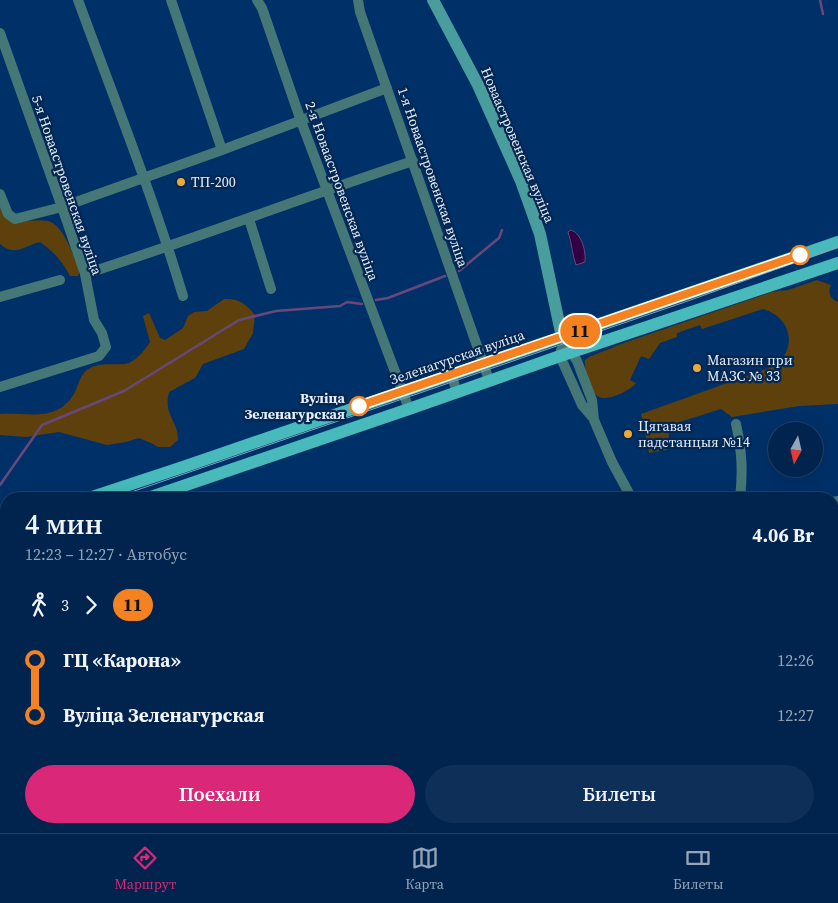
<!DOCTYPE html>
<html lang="ru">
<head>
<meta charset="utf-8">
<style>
  body { margin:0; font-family:"Source Serif 4",serif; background:#0e3058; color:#f1f3f6; height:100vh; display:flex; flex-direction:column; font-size:19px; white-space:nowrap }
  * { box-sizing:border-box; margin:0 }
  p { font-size:16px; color:#95a4b6 }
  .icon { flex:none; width:28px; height:28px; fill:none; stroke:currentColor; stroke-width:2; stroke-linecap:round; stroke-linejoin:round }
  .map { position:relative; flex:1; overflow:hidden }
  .details { position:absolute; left:0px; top:492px; width:839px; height:341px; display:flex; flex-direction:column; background:#00244e; border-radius:20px 20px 0 0; box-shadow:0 5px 20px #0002,0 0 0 1px #224166 }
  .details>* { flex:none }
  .badge { padding:0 10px; border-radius:16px; font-size:18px; line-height:32px }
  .needle { width:32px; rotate:188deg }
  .tools { position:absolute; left:768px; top:422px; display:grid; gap:10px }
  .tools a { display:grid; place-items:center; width:55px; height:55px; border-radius:50%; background:#00244e; box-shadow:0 5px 20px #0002,0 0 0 1px #224166; font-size:25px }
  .map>.badge { position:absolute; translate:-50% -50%; box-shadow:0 0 0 2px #fff }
  .legs { display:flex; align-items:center; gap:8px; height:55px; padding:0 25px; font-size:16px }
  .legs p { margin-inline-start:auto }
  .summary { display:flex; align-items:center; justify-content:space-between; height:85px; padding:0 25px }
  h1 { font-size:28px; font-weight:600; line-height:38px }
  .cta { display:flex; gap:10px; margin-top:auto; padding:10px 25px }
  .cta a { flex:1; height:58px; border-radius:30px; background:#db2777; color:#fff; font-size:20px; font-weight:600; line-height:58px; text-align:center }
  .cta a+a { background:#0e3058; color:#f1f3f6 }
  ul { padding:0 25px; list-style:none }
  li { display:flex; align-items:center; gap:18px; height:55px; font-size:19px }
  li i { display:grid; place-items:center; width:8px; height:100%; margin:0 6px; background:currentColor }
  li i::after { content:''; width:12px; height:12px; margin:-6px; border:4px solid; border-radius:50%; background:#00244e }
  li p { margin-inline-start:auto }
  li:first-child i { background:linear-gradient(#0000 50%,currentColor 0) }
  li:last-child i { background:linear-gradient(currentColor 50%,#0000 0) }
  .menu { display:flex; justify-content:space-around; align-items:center; height:70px; border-top:1px solid #224166; background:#00244e; font-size:14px; color:#95a4b6 }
  .menu a { display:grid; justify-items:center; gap:2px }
  .menu .selected { color:#db2777 }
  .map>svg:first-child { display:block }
  .green { fill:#5e400d }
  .water { fill:#320042; stroke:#68487b }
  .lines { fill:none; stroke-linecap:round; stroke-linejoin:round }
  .stream { stroke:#68487b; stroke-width:2.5 }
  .minor { stroke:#457777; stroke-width:10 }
  .secondary { stroke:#499d9d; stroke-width:12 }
  .primary { stroke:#48babb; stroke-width:12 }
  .tram { stroke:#86a0c0; stroke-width:1 }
  .line-1-casing { stroke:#fff; stroke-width:11 }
  .line-1 { stroke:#f58220; stroke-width:8 }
  .poi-dot { fill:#eba93a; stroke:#042752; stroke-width:2 }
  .stop-1-dot { fill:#fff; stroke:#f58220; stroke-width:2.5 }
  .labels { text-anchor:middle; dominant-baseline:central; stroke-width:4.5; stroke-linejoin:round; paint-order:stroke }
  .street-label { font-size:14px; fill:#e6f0ff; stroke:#042752 }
  .poi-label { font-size:14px; fill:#e6f0ff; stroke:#042752; text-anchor:start }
  .stop-label { font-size:14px; font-weight:bold; fill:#e6f0ff; stroke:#042752; text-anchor:end }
</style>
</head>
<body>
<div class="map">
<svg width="838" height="833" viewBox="0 0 838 833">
  <rect width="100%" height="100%" fill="#003068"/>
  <path class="green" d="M0,208L11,221C23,222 37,219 48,221C64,225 73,256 80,270L78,276H70C63,262 53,251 40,242C24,246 15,257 0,244Z
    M817,280L831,285C828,292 829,295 834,300L838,302V404L799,406L732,417L721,409L670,425L667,450L649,453L641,414L772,367C799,351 792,317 763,309L702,329L700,325L677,333V337L660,343L649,359L641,356L630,380L636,383C631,389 627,390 620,394C600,402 595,399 588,379C586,372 584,367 585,360L589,357L621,344L772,292L788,290Z
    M224,299C239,298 246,304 255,315L253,333L244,349L203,364L195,378L169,392C163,416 178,419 178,440L170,447H158L151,443L139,438L126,442L107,445L59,432L26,437L0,435V414C28,412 56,423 74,394C79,385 80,373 90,368C102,361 122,367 131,362C139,357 145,350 150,342L143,316L149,313L160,338L165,340L183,328L188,316L194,312L207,311Z
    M279,828H598L597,833H278Z"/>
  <path class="water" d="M571,230C582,234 586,251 585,262L576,265C572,254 572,243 568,232Z"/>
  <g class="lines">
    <path class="stream" d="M820,0L823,14
      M459,271L499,238L502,230
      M376,300L388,298L445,276
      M0,485L42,425L124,391L239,320L276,311L340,306L347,302L362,304"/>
    <path class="minor" d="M78,0C114,98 153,196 183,296
      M171,0L222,150
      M257,0L262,8L301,121L409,409
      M358,0L360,12L489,380
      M0,33L62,207L85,274L94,320L102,333L106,347L99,356L0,387
      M0,194L8,214L15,219L62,207L222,150L387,88
      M249,219L271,289
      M85,274C195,239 303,197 413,161
      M0,297L60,280
      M562,337L577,361L592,400L594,420L612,462L632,499
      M561,350L560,356L582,405L594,419
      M451,374L457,392
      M736,424C742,451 743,471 740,499
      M832,502L838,501
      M832,641H838
      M0,690L6,689
      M832,782L838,781
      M53,833L115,828
      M636,833L637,828"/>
    <path class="secondary" d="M433,0L478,85L521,181L540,234L562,337"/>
    <path class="primary" d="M86,499L183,467L838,242
      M145,499L409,409L560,356L838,263
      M0,526L6,524
      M0,546L6,544"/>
    <path class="tram" d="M111,499L685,302L838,247
      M0,534L6,532"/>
  </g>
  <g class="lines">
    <defs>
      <path id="line-1" d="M359,406L800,255"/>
    </defs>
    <use href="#line-1" class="line-1-casing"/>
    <use href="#line-1" class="line-1"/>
  </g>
  <g class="poi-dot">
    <circle cx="181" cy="182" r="5"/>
    <circle cx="697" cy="368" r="5"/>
    <circle cx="628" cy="434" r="5"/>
  </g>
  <g class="stop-1-dot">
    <circle cx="800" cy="255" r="9"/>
    <circle cx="359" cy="406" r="9"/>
  </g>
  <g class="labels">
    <g class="street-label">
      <text transform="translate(518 145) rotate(67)">Новаастровенская вуліца</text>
      <text transform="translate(433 177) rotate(71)">1-я Новаастровенская вуліца</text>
      <text transform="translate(67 185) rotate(71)">5-я Новаастровенская вуліца</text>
      <text transform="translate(342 191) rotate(70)">2-я Новаастровенская вуліца</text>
      <text transform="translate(457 357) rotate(-19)">Зеленагурская вуліца</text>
    </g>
    <g class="poi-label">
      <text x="191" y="182">ТП-200</text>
      <text x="707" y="360">Магазин при<tspan x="707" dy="16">МАЗС № 33</tspan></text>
      <text x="638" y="426">Цягавая<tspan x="638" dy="16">падстанцыя №14</tspan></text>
    </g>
    <g class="stop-label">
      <text x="345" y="398">Вуліца<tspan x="345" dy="16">Зеленагурская</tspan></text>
    </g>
  </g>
</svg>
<div class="tools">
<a><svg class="needle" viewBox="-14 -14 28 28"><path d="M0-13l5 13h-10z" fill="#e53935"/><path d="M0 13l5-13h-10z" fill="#95a4b6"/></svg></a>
</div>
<b class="badge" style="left:580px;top:331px;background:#f58220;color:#111">11</b>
<section class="details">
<div class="summary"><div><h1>4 мин</h1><p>12:23 – 12:27 · Автобус</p></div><b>4.06 Br</b></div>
<div class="legs"><svg class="icon" aria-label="walk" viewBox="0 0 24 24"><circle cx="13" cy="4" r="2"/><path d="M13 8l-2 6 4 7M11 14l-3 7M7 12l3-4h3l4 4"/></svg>3<svg class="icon" aria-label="forward" viewBox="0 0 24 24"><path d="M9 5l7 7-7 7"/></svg><b class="badge" style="background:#f58220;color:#111">11</b></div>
<ul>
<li><i style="color:#f58220"></i><b>ГЦ «Карона»</b><p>12:26</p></li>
<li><i style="color:#f58220"></i><b>Вуліца Зеленагурская</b><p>12:27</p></li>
</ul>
<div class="cta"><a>Поехали</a><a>Билеты</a></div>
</section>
</div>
<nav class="menu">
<a class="selected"><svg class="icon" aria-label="directions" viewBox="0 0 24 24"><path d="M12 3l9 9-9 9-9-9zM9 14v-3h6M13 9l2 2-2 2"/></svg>Маршрут</a>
<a><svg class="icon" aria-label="map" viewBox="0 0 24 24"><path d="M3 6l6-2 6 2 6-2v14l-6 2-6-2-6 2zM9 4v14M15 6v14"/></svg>Карта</a>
<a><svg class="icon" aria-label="tickets" viewBox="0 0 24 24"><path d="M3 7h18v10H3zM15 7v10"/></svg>Билеты</a>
</nav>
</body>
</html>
